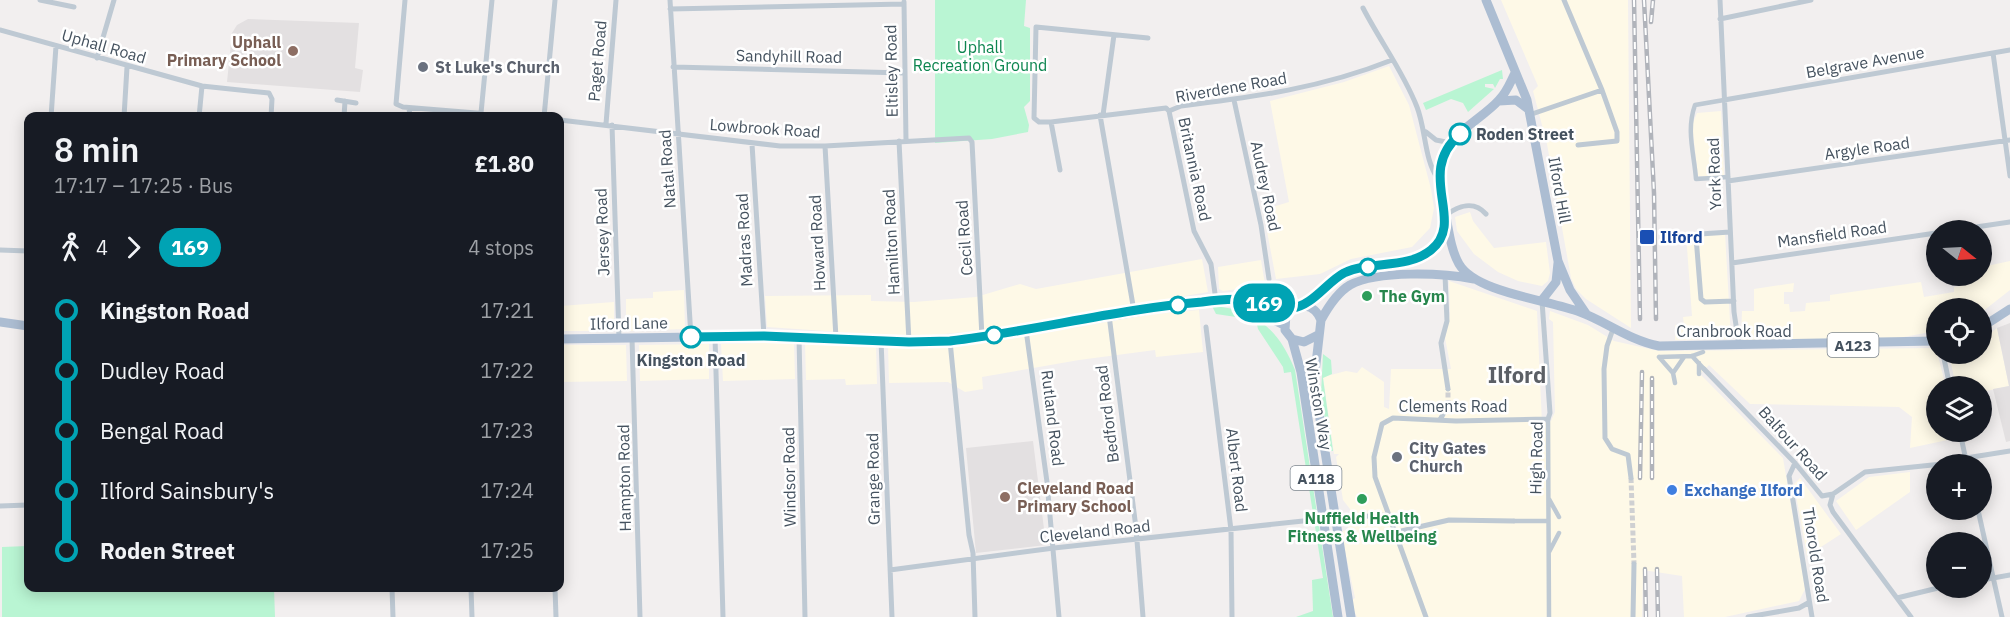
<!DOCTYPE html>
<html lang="en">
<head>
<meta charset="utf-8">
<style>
  body { margin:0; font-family:"IBM Plex Sans",sans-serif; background:#242831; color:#f1f3f6; height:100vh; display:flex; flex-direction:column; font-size:22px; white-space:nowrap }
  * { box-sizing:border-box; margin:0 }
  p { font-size:20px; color:#9ea1a6 }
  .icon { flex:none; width:33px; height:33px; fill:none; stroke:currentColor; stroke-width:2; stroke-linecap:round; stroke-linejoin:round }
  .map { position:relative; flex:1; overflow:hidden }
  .panel { position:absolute; left:24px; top:112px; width:540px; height:480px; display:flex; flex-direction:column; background:#171b24; border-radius:12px; box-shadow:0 3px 15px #0003 }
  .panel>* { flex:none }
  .badge { padding:0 12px; border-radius:20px; font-size:21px; line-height:39px }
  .needle { width:39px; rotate:108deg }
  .tools { position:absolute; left:1926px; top:220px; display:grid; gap:12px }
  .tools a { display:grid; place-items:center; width:66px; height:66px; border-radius:50%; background:#171b24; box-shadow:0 3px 15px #0003; font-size:30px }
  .map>.badge { position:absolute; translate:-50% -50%; box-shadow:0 0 0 3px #fff }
  .legs { display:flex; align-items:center; gap:9px; height:66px; padding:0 30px; font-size:20px }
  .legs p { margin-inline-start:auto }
  .overview { display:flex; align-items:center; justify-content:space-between; height:102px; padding:0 30px }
  h1 { font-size:33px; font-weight:600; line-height:45px }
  ul { padding:0 30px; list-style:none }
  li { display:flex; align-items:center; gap:21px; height:60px; font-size:22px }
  li i { display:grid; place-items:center; width:9px; height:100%; margin:0 8px; background:currentColor }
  li i::after { content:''; width:15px; height:15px; margin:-8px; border:4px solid; border-radius:50%; background:#171b24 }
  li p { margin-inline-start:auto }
  li:first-child i { background:linear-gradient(#0000 50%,currentColor 0) }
  li:last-child i { background:linear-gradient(currentColor 50%,#0000 0) }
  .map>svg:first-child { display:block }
  .commercial { fill:#fef9e7 }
  .education { fill:#e3e0e1 }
  .green { fill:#b9f5d3 }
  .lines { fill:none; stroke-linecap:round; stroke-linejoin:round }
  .minor-tunnel { stroke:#cfd0d2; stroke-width:5; stroke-dasharray:5 2.5; stroke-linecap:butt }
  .pedestrian { stroke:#bec9d3; stroke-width:4.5 }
  .minor { stroke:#bec9d3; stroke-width:5 }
  .primary { stroke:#acbdd2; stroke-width:9 }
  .rail-casing { stroke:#b1b4bb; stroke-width:4.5 }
  .rail { stroke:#fff; stroke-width:2; stroke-dasharray:7; stroke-linecap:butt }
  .line-1-casing { stroke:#fff; stroke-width:14 }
  .line-1 { stroke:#00a3b4; stroke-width:9 }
  .education-dot { fill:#8d6e63; stroke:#fff; stroke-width:2 }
  .worship-dot { fill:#6b7280; stroke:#fff; stroke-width:2 }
  .stop-1-dot { fill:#fff; stroke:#00a3b4; stroke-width:3 }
  .transit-dot { fill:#1a4fb4; stroke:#fff; stroke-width:2 }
  .leisure-dot { fill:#2e9e5b; stroke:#fff; stroke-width:2 }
  .shop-dot { fill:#3f7fe0; stroke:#fff; stroke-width:2 }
  .labels { text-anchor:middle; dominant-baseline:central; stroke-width:5; stroke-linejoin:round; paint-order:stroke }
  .shield { fill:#fff; stroke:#7d868f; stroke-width:1.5 }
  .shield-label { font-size:15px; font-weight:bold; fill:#45525f }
  .education-label { font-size:16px; font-weight:bold; fill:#785e54; stroke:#fff; text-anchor:end }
  .street-label { font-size:16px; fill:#45525f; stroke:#fff }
  .park-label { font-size:16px; fill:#0c854f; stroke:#fff }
  .worship-label { font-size:16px; font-weight:bold; fill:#5b616d; stroke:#fff; text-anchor:start }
  .stop-label { font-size:16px; font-weight:bold; fill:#45525f; stroke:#fff; text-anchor:start }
  .transit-label { font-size:16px; font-weight:bold; fill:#164399; stroke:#fff; text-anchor:start }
  .leisure-label { font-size:16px; font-weight:bold; fill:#27864d; stroke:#fff; text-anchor:start }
  .shop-label { font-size:16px; font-weight:bold; fill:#366cbe; stroke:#fff; text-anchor:start }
  .district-label { font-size:22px; font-weight:bold; fill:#5b5f65; stroke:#fff }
</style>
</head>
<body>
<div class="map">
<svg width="2010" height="617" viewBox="0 0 2010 617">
  <rect width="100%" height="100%" fill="#f2efef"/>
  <path class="commercial" d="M1501,0H1628L1631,328L1586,299L1576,289L1571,278L1547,144L1533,91L1538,86Z
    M1389,66L1409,105L1431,189L1434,208L1430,228L1412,247L1351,259L1320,274L1276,279L1263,210L1289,202L1270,101L1344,82Z
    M1721,111L1724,176H1698L1692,125L1697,113Z
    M1470,212L1473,221L1494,248L1546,242L1550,273L1548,281L1542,286L1518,281L1498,272L1474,254L1457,231L1455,217Z
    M1725,233L1731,339L1675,340V325H1684L1683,317L1692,316L1686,234Z
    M1202,259L1208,292L995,329L914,337L767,327L765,296L871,295V301L914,302L976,297L1020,284L1036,289Z
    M1261,260L1265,284L1262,286L1223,291L1219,289L1218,267Z
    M2010,261V290L1982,312V309H1936V331L1898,338L1744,340L1741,338L1742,311H1754V289L1794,283L1793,292H1784V304H1789L1790,312L1805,311L1806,303L1830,301V295L1921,282L1924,297L1954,292V287L1961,286L1959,276H1982V267Z
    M1449,281L1537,311L1542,424L1551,421L1555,412L1553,322L1549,319L1550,311L1588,325L1614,341L1659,351L1936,348L1946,387H1936V432H1956L1957,438L1910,448L1912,417L1899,407L1750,404L1709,365L1700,374L1783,458L1805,589L1799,601L1725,617H1684L1682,576L1643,570L1642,617H1357L1352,606V600L1355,598L1341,532L1348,529L1350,509L1343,500L1336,457L1339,454H1334L1323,377L1346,371L1357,373L1362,367L1384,382V407L1389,409L1391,369H1451L1445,338L1450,314Z
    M684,290L685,329L626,331V299L653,298V292Z
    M614,302V331H560V306Z
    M1199,310L1203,352L1156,357L1155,350L1079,360L982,377L983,389L965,392L948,382L889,383L888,346H932L1040,334L1145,315Z
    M1997,328L2009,386L1982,392V387H1956L1949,354H1982V340Z
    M794,342L795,379L723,381L721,344Z
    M805,342L876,344L877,384L846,385L845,379L806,380Z
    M709,344V379L640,381L639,345Z
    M560,345H626L627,381L560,382Z
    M1910,472V492L1856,530L1836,501L1869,477Z
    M1800,478L1841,534L1807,556L1794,484Z"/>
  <path class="education" d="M248,19L359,23L355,68L363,70L360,92L227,82L232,33L237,25Z
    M2010,323V441L2006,442L1993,389L2009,386L1997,328Z
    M1033,441L1046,545L976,553L966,448Z"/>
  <path class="green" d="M935,0H1026L1024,26L1030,28V101L1024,107L1029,125L1028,132L992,139L935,143Z
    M1502,70L1503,79H1500L1495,88L1493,84H1485V87L1494,89L1468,112L1463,103L1451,99L1426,110L1423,103Z
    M1212,306C1256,309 1279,330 1295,370L1333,617H1296L1313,611L1312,580L1323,578L1291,372L1284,373L1283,367L1258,329L1256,320L1216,314Z
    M1323,354L1331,360L1332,374L1323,378L1333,451H1330L1321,394Z
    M28,546V588H274L275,617H2V547Z"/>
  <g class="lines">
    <path class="minor-tunnel" d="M1448,405V389
      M1631,478L1634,564"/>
    <path class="pedestrian" d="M1724,100L1695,105C1686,130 1694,153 1696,179L1728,177
      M1692,356L1704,369
      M1659,357L1692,356L1703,352
      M1659,357L1673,373L1675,383
      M1699,363V374
      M1673,373L1684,357
      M1548,419L1549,617
      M1549,499L1559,517
      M1514,521H1548
      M1549,552L1559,533"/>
    <path class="minor" d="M40,0L74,7
      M405,0L396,104L403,107L524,117
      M670,0L691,337
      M1720,0L1734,312L1739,345
      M904,2L906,141
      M1363,8C1380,41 1404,73 1417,107C1426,130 1424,159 1438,179
      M670,9L904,4
      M1720,19L1811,0
      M0,30L202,86L269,93L272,99L271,117
      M1148,38L1036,27L1034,118L1039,122H1051L1166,108L1169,111
      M1993,53L2010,176
      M97,58L114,0
      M673,67L904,73
      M337,100L356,103
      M1234,100L1261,225L1269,279
      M1724,100L2010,50
      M409,108L410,117
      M1169,111L1181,106C1255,97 1322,88 1392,60
      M1169,111L1194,231L1211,264L1216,301
      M481,113L492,0
      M1100,115L1134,311
      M1103,115L1114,35
      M1529,115L1602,90L1564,0
      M51,117L56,46
      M124,117L127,67
      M199,117L202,86
      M344,117L345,101
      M544,117L555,0
      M560,120L780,146H825L969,138L972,142L982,337
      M1051,122L1060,170
      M606,124L616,0
      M612,125L619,338
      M1426,132L1436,140L1451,143
      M899,141L909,342
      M752,144L764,336
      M1578,145L1617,141V132L1602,90
      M825,146L836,338
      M1728,181L2010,140
      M1446,215C1458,206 1474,200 1486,214
      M1949,231L2010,222
      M1730,232L1700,234L1696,237L1701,299L1705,302L1734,301
      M0,250L28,251
      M1732,263L1936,233
      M1445,275L1447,321L1441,343L1448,389
      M1109,315L1136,528L1143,617
      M1206,327L1231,530L1232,617
      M1613,329L1607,346L1604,369L1605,438L1612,449L1628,455L1631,478
      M1026,330L1047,482L1059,617
      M715,337L723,617
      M799,337L805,617
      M632,338L640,617
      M881,340L892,617
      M950,341L969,535L973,553L975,617
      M1943,354L1950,387
      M1704,369L1795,463L1822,496L1833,494L1865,472L1961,462L1966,458L2010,451
      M1441,418L1448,405
      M1960,432L1967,465
      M1795,463L1789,476L1812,617
      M1833,494L1830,505L1833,512L1911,617
      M0,506L28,505
      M1978,510L2002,617
      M1335,518L1387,515
      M1397,532L1449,520L1514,521
      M890,570L1054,548L1303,521
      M1982,580L2010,575
      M392,588L393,617
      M471,588L472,617
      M555,588L556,617
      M1897,598L1938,588
      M1426,617L1375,477L1374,457L1382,424L1393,418L1456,421L1548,419L1550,413L1542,301
      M1633,617L1634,564
      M1748,617L1799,608L1808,603"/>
    <path class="primary" d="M1486,0L1527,100L1558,261L1570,290L1587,315
      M1515,73C1510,83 1507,92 1499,100C1483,118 1454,131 1444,154C1434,175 1441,195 1446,216C1449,232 1451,250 1459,264C1476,293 1549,300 1580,312C1607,322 1629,340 1659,346L1936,341
      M1499,101L1516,100L1528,109
      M1542,300L1556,282L1558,263
      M1235,301L1284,325
      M1302,305C1316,294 1331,279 1347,272C1387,257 1434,275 1445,220
      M1321,320C1327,309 1338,292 1350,285C1378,270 1443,273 1474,279
      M0,322L28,326
      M1982,327L2010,309
      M1318,335L1304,342L1292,339L1285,330L1286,314C1298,302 1314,303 1321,320L1314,381L1351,617
      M560,339L764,336L927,342L982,337L1199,302L1243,299L1293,308
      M1292,339L1301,372L1338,617"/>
    <defs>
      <path id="rail" d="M1634,0L1640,319
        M1644,0L1654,193L1656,319
        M1651,22L1653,0
        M1640,478L1642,372
        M1652,478V378
        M1645,569L1646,617
        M1657,569L1658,617"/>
    </defs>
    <use href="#rail" class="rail-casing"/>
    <use href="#rail" class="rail"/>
  </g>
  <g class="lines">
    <defs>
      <path id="line-1" d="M691,337L764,336L909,342L950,341C1035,331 1117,309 1202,302C1216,300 1233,298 1247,300C1261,302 1278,309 1292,308C1312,306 1327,282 1344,273C1371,260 1406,270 1431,250C1467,221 1414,174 1460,134"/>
    </defs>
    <use href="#line-1" class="line-1-casing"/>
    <use href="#line-1" class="line-1"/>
  </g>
  <g class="education-dot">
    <circle cx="293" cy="51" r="6"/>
    <circle cx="1005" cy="497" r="6"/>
  </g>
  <g class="worship-dot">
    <circle cx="423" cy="67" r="6"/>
    <circle cx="1397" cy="457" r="6"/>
  </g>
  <g class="stop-1-dot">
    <circle cx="1460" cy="134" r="10"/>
    <circle cx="1368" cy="267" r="8"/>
    <circle cx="1178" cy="305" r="8"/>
    <circle cx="994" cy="335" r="8"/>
    <circle cx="691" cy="337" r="10"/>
  </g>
  <rect class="transit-dot" x="1639" y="229" width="16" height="16" rx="3"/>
  <g class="leisure-dot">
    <circle cx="1367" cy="296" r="6"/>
    <circle cx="1362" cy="499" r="6"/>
  </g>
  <circle class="shop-dot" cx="1672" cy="490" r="6"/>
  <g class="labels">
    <g class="shield">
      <rect x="1827.5" y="333" width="51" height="24" rx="4.5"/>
      <rect x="1290.5" y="466" width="51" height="24" rx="4.5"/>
    </g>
    <g class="shield-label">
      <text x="1853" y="345">A123</text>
      <text x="1316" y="478">A118</text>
    </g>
    <g class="education-label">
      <text x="281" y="42">Uphall<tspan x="281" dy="18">Primary School</tspan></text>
      <text x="1017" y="488" text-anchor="start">Cleveland Road<tspan x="1017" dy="18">Primary School</tspan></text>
    </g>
    <g class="street-label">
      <text transform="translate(104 46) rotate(16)">Uphall Road</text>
      <text transform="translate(789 56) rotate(1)">Sandyhill Road</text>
      <text transform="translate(597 61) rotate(-85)">Paget Road</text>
      <text transform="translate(1865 62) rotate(-10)">Belgrave Avenue</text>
      <text transform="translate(891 71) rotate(-91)">Eltisley Road</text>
      <text transform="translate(1231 87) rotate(-10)">Riverdene Road</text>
      <text transform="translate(765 128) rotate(4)">Lowbrook Road</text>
      <text transform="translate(1867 148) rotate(-8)">Argyle Road</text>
      <text transform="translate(667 169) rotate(-94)">Natal Road</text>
      <text transform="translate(1195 169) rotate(78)">Britannia Road</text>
      <text transform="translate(1714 174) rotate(-92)">York Road</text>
      <text transform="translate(1266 186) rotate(78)">Audrey Road</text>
      <text transform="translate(1560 190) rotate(80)">Ilford Hill</text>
      <text transform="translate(602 232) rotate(-92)">Jersey Road</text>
      <text transform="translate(1832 234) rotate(-8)">Mansfield Road</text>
      <text transform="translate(964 238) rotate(-94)">Cecil Road</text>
      <text transform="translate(744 240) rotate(-93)">Madras Road</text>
      <text transform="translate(891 242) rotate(-93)">Hamilton Road</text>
      <text transform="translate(817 243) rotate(-93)">Howard Road</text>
      <text transform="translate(629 323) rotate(-1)">Ilford Lane</text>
      <text x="1734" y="331">Cranbrook Road</text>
      <text transform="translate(1319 404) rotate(80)">Winston Way</text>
      <text x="1453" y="406">Clements Road</text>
      <text transform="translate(1107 414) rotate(-97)">Bedford Road</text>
      <text transform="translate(1053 418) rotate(83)">Rutland Road</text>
      <text transform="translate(1793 443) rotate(48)">Balfour Road</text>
      <text transform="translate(1536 458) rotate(-89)">High Road</text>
      <text transform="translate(1237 470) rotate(83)">Albert Road</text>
      <text transform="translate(789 477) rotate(-91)">Windsor Road</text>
      <text transform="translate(624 478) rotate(-91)">Hampton Road</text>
      <text transform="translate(873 479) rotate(-91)">Grange Road</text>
      <text transform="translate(1095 531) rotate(-6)">Cleveland Road</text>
      <text transform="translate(1816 555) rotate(81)">Thorold Road</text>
    </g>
    <g class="park-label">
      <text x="980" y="47">Uphall<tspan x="980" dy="18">Recreation Ground</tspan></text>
    </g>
    <g class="worship-label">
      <text x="435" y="67">St Luke's Church</text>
      <text x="1409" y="448">City Gates<tspan x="1409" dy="18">Church</tspan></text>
    </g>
    <g class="stop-label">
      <text x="1476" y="134">Roden Street</text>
      <text x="691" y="360" text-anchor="middle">Kingston Road</text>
    </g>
    <g class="transit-label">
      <text x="1660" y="237">Ilford</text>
    </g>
    <g class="leisure-label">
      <text x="1379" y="296">The Gym</text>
      <text x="1362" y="518" text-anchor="middle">Nuffield Health<tspan x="1362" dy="18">Fitness &amp; Wellbeing</tspan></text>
    </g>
    <g class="shop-label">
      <text x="1684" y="490">Exchange Ilford</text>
    </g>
    <g class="district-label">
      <text x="1517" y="374">Ilford</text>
    </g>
  </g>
</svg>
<div class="tools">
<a><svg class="needle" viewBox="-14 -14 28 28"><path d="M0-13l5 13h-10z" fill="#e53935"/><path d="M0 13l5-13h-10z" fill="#9ea1a6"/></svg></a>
<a><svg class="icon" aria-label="locate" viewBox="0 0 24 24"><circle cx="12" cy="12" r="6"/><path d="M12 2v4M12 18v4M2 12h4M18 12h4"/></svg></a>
<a><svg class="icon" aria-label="layers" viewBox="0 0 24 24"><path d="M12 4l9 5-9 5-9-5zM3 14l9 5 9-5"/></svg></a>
<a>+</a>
<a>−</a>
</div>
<b class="badge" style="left:1264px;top:303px;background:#00a3b4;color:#fff">169</b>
<section class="panel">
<div class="overview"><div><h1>8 min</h1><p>17:17 – 17:25 · Bus</p></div><b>£1.80</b></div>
<div class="legs"><svg class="icon" aria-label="walk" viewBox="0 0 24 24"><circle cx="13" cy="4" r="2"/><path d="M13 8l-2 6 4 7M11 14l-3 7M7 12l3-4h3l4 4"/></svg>4<svg class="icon" aria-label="forward" viewBox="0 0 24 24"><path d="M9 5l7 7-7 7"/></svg><b class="badge" style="background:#00a3b4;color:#fff">169</b><p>4 stops</p></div>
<ul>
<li><i style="color:#00a3b4"></i><b>Kingston Road</b><p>17:21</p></li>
<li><i style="color:#00a3b4"></i><span>Dudley Road</span><p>17:22</p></li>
<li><i style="color:#00a3b4"></i><span>Bengal Road</span><p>17:23</p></li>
<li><i style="color:#00a3b4"></i><span>Ilford Sainsbury's</span><p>17:24</p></li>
<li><i style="color:#00a3b4"></i><b>Roden Street</b><p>17:25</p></li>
</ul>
</section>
</div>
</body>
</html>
